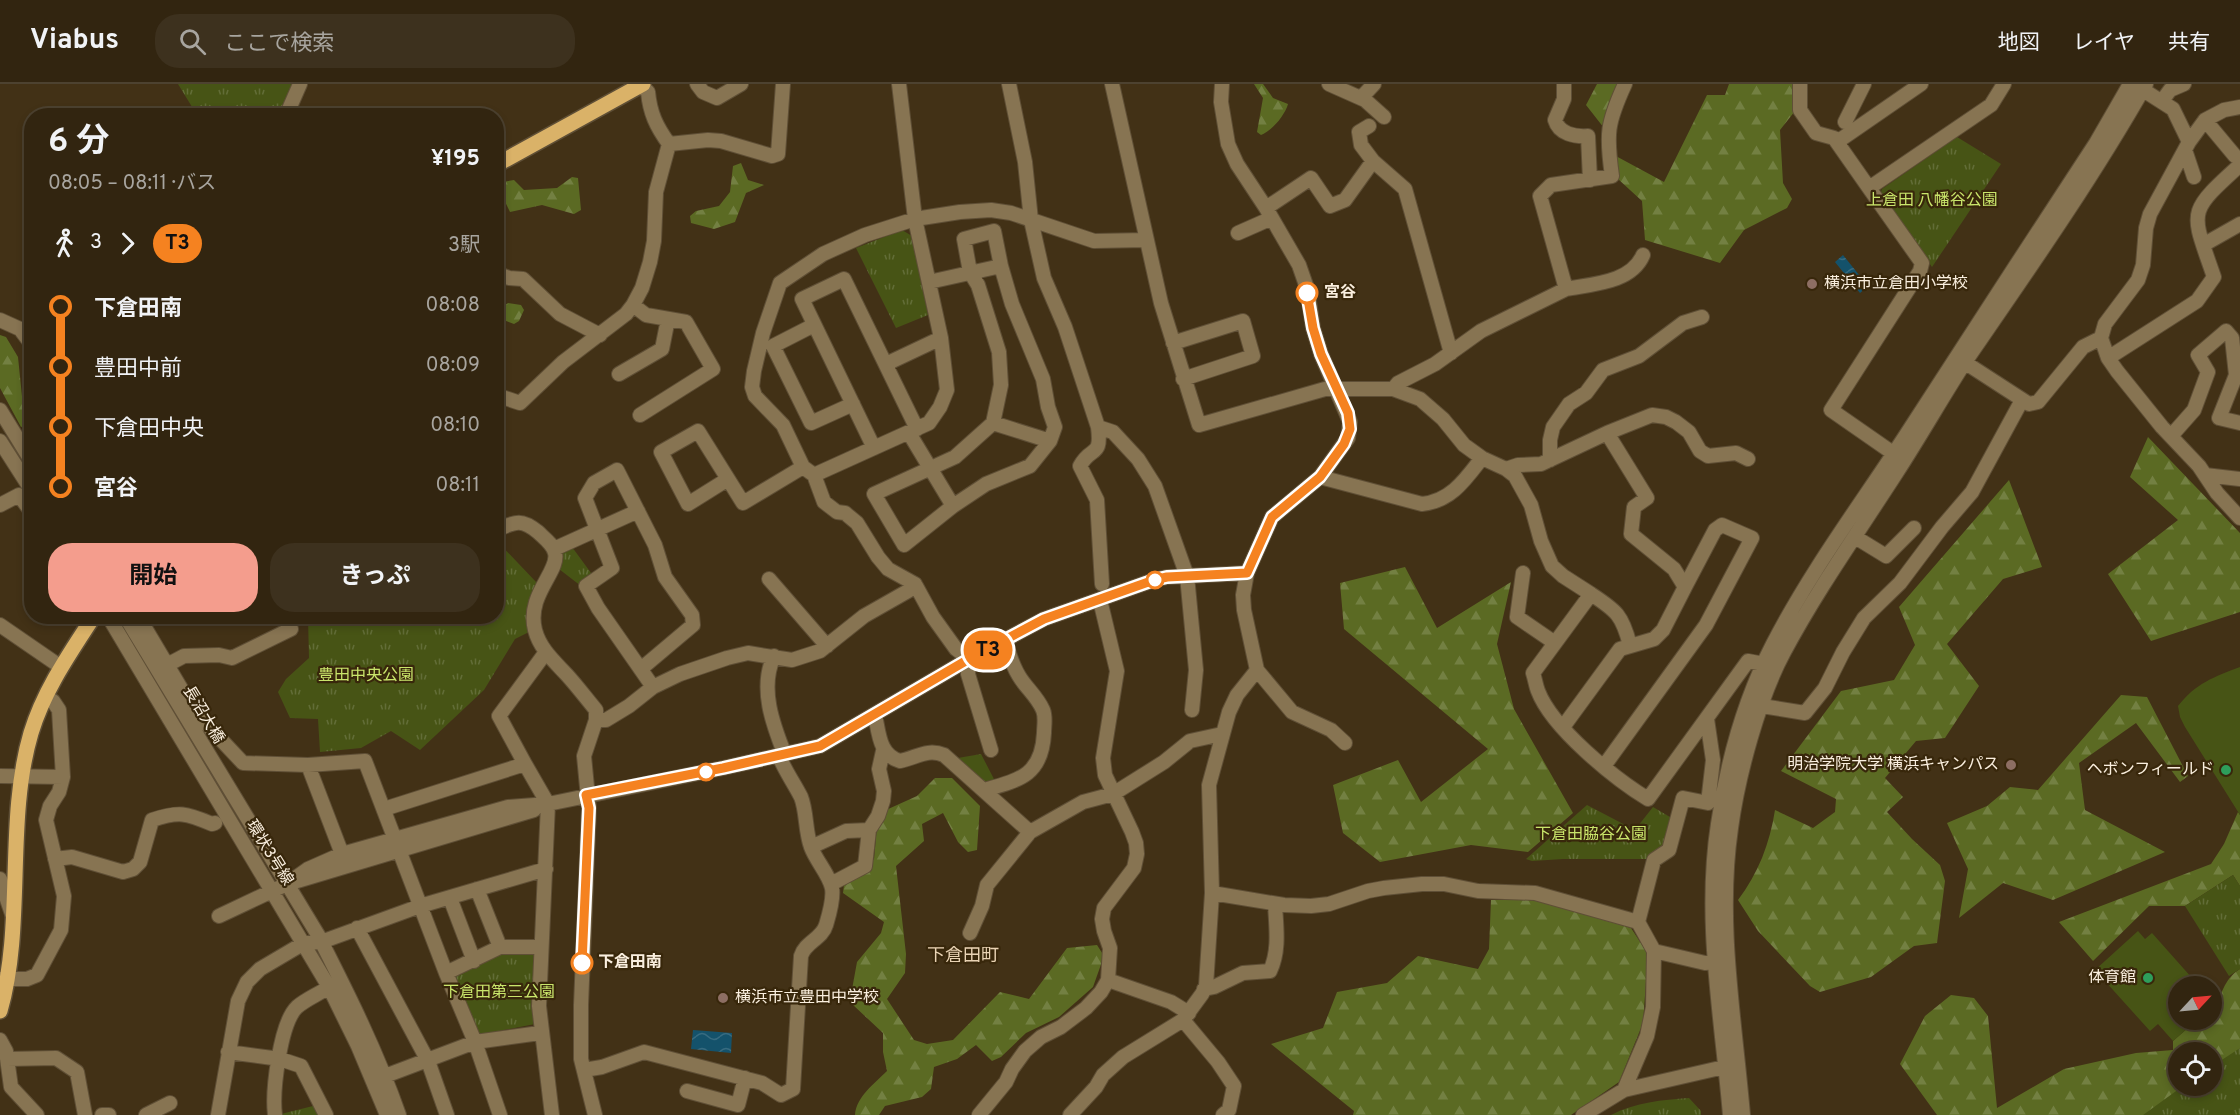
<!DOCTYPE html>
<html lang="ja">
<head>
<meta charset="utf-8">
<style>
  body { margin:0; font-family:Overpass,"Noto Sans JP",sans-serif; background:#3d311e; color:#f1f3f6; height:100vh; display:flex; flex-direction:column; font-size:22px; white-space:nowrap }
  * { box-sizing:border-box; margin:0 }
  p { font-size:20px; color:#a8a59f }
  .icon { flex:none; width:33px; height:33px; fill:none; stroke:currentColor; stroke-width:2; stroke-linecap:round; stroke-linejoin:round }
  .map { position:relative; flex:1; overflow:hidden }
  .side { position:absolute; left:24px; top:24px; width:480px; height:516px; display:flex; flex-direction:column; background:#322510; border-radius:24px; box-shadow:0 3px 9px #0003,0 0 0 2px #4d4230 }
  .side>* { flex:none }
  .badge { padding:0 12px; border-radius:20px; font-size:21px; line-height:39px }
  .needle { width:39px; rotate:64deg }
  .tools { position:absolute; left:2168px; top:892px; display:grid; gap:12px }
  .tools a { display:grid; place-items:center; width:54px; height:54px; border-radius:50%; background:#322510; box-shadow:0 3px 9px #0003,0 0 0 2px #4d4230; font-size:30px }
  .map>.badge { position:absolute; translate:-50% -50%; box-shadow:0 0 0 3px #fff }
  .legs { display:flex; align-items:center; gap:9px; height:66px; padding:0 24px; font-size:20px }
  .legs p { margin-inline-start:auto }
  .overview { display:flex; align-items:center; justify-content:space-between; height:102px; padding:0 24px }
  h1 { font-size:33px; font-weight:700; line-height:45px }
  .button { display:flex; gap:12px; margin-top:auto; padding:12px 24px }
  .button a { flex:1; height:69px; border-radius:24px; background:#f49d8d; color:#111; font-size:24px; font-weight:700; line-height:69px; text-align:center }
  .button a+a { background:#3d311e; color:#f1f3f6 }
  ul { padding:0 24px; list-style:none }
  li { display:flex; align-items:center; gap:21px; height:60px; font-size:22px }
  li i { display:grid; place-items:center; width:9px; height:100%; margin:0 8px; background:currentColor }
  li i::after { content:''; width:15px; height:15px; margin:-8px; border:4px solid; border-radius:50%; background:#322510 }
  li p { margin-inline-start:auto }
  li:first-child i { background:linear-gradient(#0000 50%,currentColor 0) }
  li:last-child i { background:linear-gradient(currentColor 50%,#0000 0) }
  header { display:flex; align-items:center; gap:36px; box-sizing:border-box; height:84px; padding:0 30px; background:#322510; border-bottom:2px solid #4d4230 }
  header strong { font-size:28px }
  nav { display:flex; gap:33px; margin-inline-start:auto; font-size:21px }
  .search { width:420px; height:54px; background:#3d311e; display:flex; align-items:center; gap:15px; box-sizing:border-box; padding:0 21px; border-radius:24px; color:#a8a59f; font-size:22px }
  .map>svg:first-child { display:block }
  .forest { fill:url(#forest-firs); fill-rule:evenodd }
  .park { fill:url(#park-tufts) }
  .pitch { fill:#475415 }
  .water { fill:url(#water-waves) }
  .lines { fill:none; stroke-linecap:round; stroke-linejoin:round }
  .minor-casing { stroke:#5f4f36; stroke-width:16 }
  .major-casing { stroke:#5f4f36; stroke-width:18 }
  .minor { stroke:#877452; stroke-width:14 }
  .major { stroke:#dab268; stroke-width:15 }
  .line-1-casing { stroke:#fff; stroke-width:14 }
  .line-1 { stroke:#f58220; stroke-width:9 }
  .education-dot { fill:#8d6e63; stroke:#38270b; stroke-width:2 }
  .stop-1-dot { fill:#fff; stroke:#f58220; stroke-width:3 }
  .leisure-dot { fill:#2e9e5b; stroke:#38270b; stroke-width:2 }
  .labels { text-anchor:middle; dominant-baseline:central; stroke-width:4.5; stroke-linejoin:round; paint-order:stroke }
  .park-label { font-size:16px; fill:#c9e56b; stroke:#38270b }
  .poi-label { font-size:16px; fill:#faefdf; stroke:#38270b; text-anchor:end }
  .stop-label { font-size:16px; font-weight:bold; fill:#faefdf; stroke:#38270b; text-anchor:start }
  .street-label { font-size:16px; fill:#faefdf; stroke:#38270b }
  .neighbourhood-label { font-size:18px; fill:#e9d3b4; stroke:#38270b }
</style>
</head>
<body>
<header>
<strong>Viabus</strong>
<div class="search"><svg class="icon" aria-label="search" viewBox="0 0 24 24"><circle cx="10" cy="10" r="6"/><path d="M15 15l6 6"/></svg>ここで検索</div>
<nav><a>地図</a><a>レイヤ</a><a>共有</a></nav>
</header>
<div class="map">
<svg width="2240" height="1031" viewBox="0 0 2240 1031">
  <defs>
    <pattern id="forest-firs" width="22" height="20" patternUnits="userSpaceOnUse" patternTransform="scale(1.5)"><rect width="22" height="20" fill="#5b6a23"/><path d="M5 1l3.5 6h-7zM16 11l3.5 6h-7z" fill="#738042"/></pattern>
    <pattern id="park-tufts" width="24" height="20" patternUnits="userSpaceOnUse" patternTransform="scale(1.5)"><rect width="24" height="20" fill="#475415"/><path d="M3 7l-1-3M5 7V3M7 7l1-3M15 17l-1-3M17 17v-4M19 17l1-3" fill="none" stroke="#626d37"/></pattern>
    <pattern id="water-waves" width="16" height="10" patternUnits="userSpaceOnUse" patternTransform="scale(1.5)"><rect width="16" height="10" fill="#14526b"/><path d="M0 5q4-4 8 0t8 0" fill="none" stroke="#376b80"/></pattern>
  </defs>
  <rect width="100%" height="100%" fill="#423116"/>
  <path class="forest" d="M1254,0H1263L1273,14L1288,20C1285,31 1272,47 1261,51L1257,48L1263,14Z
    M1597,0H1626L1604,44L1586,21Z
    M1729,0H1795V27L1780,46L1783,99L1792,115L1787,124L1744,146L1720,179L1645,156L1642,117L1618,95L1614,71L1664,98L1707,11H1725Z
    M741,79L748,96L764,101L746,109L735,138L714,145L691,139L690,132L696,127L719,122L730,108L733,82Z
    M572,93L578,94L581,126L574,130L542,121L510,128L497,101V99L514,96L524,106L557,104Z
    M508,219L521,221L524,226L519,237L514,240L501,235L497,239V227Z
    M0,251L6,253L18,273L25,342L21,343L0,304Z
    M2148,353L2240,449V528L2151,557L2108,490L2178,436L2130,393Z
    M2009,396L2042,483L2003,495L1947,560L1979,602L1945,654L1916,657L1885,694L1903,713L1887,728L1912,755L1940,781L1945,797L1937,859L1914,862L1871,893L1820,908L1810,902L1758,847L1738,816C1758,790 1770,759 1775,726L1813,744L1835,728L1836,715L1781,687L1841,607L1894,596L1915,561L1899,523Z
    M1405,483L1437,544L1511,498L1497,560L1514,625L1573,729L1528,768L1471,761L1380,778L1343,749L1333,701L1398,676L1421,718L1488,665L1344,545L1340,499Z
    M2121,611L2147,613L2188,692L2180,698L2136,639L2079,679L2085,726L2165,768L2053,816L2003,799L1959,834L1968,785L1947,739L1987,722L2010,703L2038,706Z
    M935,694H952L980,722L977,766L968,768L958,758L943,729L922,740L924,757L896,782L906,870L905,889L887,915L914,956L927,960L953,956L1000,908L1029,915L1067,864L1097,861L1104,872L1093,903L1059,933L1026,949L1001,973L992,977L976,961L957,975L934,983L931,1005L922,1013L885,1022L879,1031H855C856,1013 875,999 887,987L883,968V949L852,920L851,911L857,878L881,849L884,838L843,809L844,801L874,775L877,742L886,726L917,712Z
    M2238,728L2240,731V802L2233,791L2185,822H2149L2093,877L2059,838L2211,780L2224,760Z
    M1491,816H1540L1631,844L1648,870L1643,939L1619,998L1571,1031H1353L1354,1027L1271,960L1323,944L1337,908L1387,899L1418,872L1478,885L1489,865Z
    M2240,885V1031H1937L1900,980L1925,932L1951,911L1974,914L1988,932L1997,1024L2064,985L2136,969L2173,966V957L2197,936H2211V923C2225,911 2221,897 2240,885ZM2178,969H2211V1002H2178Z"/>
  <path class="park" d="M178,0H299L285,32L197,31Z
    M1957,53L2001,80L1932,183L1881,108L1882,105Z
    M902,146L912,152L928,231L896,244L856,164Z
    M497,457L537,499L531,547L515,555L484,606L420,666L391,647L361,664L320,668L318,635L290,634L278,608L286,595L309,574L308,533L496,532Z
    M572,463L594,493L581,502L559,485L560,468Z
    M981,670L995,697C977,703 970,686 958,674Z
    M1587,721L1629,743L1638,742L1653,723L1670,733L1666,764L1649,775H1563L1532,777L1526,775Z
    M2233,791L2240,802V885L2229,892L2185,822Z
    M501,867L534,869L537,872L535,940L478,951L453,889Z
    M2240,964V1031H2143L2183,1002H2211V983Z
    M1689,1014L1701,1027V1031H1611C1636,1018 1662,1016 1689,1014Z
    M317,1021L321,1031H281V1030Z"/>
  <path class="pitch" d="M2240,583V731L2185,643L2180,633L2178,622C2196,599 2214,593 2240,583Z
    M2138,847L2145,855L2152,849L2200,903H2178V936H2197L2173,957L2158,940L2150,947L2095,886Z"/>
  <path class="water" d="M1843,171L1868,202L1860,209L1835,178Z
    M693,946L732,949L731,969L691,965Z"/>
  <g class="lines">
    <defs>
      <path id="minor" d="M697,0L703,8L717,14L741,0
        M1009,0L1025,78L1031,136L1044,194L1065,243L1098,343L1113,348L1138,375L1155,402L1187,492L1196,586L1192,626
        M1112,0L1161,219L1199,341L1325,305H1393L1420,315L1443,335L1464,361L1482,374L1506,385L1515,392L1531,421L1541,457L1552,482L1563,492L1591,510L1533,589C1535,595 1536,602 1538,607C1552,644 1615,695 1648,715L1748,577L1764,580L1776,584
        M1329,0L1365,16L1384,33
        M1564,0V15L1555,36C1559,50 1575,53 1588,52L1590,96
        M1800,0V26L1816,49L1834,54L1869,104
        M2137,2L2173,25L2189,58
        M1361,14L1374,0
        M2162,17L2170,6L2184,0
        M2240,23L2224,26L2205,36L2189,58L2150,130L2146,144L2143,181L2138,196L2105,240L2101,254L2108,274L2117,287L2162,343L2199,382L2217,409L2240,434
        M286,32L300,0
        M2205,36L2235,72
        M1845,38L1864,0
        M1369,42L1359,48L1361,61L1373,77L1405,105L1451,269
        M1837,58L1921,0
        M669,60L708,56L721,57L772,72L778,70L783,0
        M2185,66L2194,93
        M1266,124L1311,94L1330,122L1345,116L1373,77
        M1238,149L1272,134
        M2203,161L2240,140
        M496,189L509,194L523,195L560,230L600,251
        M1566,205C1592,200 1631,199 1643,171
        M633,221L646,231L686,238L713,285L640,331
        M0,236L20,245L32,261
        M814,241L773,262L811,339L853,320
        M1173,259L1243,237L1253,272L1183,295
        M1958,274L2029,320L2038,318L2083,263L2101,254
        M2108,274L2197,217L2214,193C2191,126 2186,130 2240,81
        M886,280L941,254
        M619,290L662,265L668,235
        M1393,305L1398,299L1435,280L1481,247L1566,205L1540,112L1551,101L1612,92C1606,50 1607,39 1625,0
        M496,311L520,319L563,278L626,230L633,221L642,204L650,178L654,157L656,108L669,60C656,42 650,29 648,8L639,0
        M0,326L32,378
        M993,339L1001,301L999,268L978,201L970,188L964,155L994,147L1001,182
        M1098,343C1102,375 1091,361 1080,382L1097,416L1102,500
        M909,349L953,422L986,400L1030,382L1050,357L1055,343L1048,323L1043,295L1012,220L1001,182L929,198
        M1607,349L1652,331L1666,333L1676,338L1689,348L1700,367L1708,372L1736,369L1748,375
        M2171,352L2194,326L2208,288L2198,271L2226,247L2232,254L2236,291L2219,334L2240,339
        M0,357L32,407
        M874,364L802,215L844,195L917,345
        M1900,374L1831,326L1920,187L1922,179L1869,104L1991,21L2004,0
        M1550,376V356L1553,343L1569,320L1586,309L1603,286L1639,272L1683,239L1702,233
        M1506,385L1518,381L1541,380L1607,349L1647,414L1634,423L1631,450L1674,485L1685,503L1715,446L1722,441L1752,454L1706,541L1604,682
        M814,391L929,339L940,323L947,306L941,254L915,135L899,0
        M2205,391L2240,395
        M1320,393L1422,420C1451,417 1465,396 1482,374
        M728,395L688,420L661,368L698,347L743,419L803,383
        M0,421L19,411L32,429
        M953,422L904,461L874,410L955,373L993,339L1050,357
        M496,446C515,438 521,434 538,448C544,454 553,460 555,469C560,487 526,511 535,546C540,565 554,577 567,591C577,602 586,614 596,626V636L584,672L589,724L581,921V975L595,1031
        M1855,453L1886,472L1914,444
        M554,465L638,427
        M1523,489L1517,533L1555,559
        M769,495L827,562
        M1591,510C1617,527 1622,531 1630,561
        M108,532L329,903L358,962L387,1031
        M125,532L318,851C348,910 377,968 399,1031
        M138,532L195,628L243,679L308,681L365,677L446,889L475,958L500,1031
        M0,541L61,583
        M774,572C759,604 773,641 785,671
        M167,581L184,572L219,571L232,574L291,545L286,532
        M642,584L693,541L692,531L665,493L655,461L617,386L594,399L585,414L612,484L586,502L598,524L653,603
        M1257,586L1292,628L1331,646L1345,659
        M1762,622L1805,629L1825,604L1843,568L1864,534L1900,499L1942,443L1972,408L2022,316
        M875,631C879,649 879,671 900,677C916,674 927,664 944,671L1030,748L1083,718L1113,710L1164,678L1190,657L1222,650
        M596,636H606L629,622L653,603L680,590L727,574L748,569L792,576L820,567L864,532L908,507L915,500
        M1563,643L1620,565L1654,555L1663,546L1685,503
        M991,666L968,590L969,575L956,565L933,533L915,500L888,485L878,473L857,439L845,429L837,428L824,418L814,391L803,383L783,341L755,312L752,303L754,287L763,249L780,199L823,170L865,151L915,135L960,128L991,126L1011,129L1094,157L1146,156
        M525,680L499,632L546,568
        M308,681L342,770
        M0,692L63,693
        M984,706C1020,696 1042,691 1044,649C1044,642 1046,633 1043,626C1037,612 1026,604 1019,592C1012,581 1009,569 1005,557
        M384,725L525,680L548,720L539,922L552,1031
        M811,763L846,747L869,746
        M55,775L72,773L123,788L133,785L140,778L152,736C179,727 186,729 212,740L215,739
        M0,795L12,830
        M297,797L534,726
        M831,800L865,782L869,746L878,732L883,717L884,707L879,685L883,667
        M477,805L500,863
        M1212,809L1284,821L1311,822L1329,820L1368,807L1384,804L1422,800H1444L1478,807L1535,809L1638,838
        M450,814L474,877
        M219,832L287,800L308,785L342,770L395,755L508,723L548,720L723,684L820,662L969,575L1044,535L1154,496L1167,493L1247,489
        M357,844L428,977L447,1031
        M970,849L982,822L987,801L1030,748
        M1654,867L1705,879L1715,878
        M446,889L500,863H541
        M0,895H27L37,891L61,846L64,812L46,736L50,722L59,708L63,693L59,626L53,617L46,613
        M1108,896L1171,918L1189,929
        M1204,905L1214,903L1243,889L1270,887C1280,866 1276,842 1275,820
        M1183,936L1218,978L1234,1002L1229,1026L1223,1031
        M0,956L6,967L11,1003L37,1031
        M228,968L280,975L301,982L326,1031
        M7,975L56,974L77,988L85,1031
        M584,986L602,983L644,968L762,999L781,1011L793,1005L801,872C805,858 822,855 826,841C829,831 834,815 832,804C829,790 816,777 811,763C805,747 807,728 801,713C794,699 785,687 779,672
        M385,992L475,958L540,949
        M1624,1006L1647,952L1653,923L1654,867L1638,838L1654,776L1669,766L1683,714L1708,719L1713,676L1707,635
        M687,1007L738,1021L745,994
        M102,1031H109
        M146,1031L170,1019
        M218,1031L238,917L247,898L260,885L304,859L321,858L420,822L546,785
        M275,1031C272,1008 280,939 297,923C306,915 319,910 329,903
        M979,1031L1006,998L1012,985L1025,967L1041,953L1061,943L1086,924L1101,908L1108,896L1110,864L1104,847L1102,835L1104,824L1134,784L1137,770L1136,759L1132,748L1105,691L1103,674L1117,587L1100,516
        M1070,1031L1096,1003L1103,991L1123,973L1183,936L1202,910L1206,902L1212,809L1209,701L1229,628L1237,611L1257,586L1244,526L1243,511L1247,489L1272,433L1320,393L1348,354L1350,338L1321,270L1313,244L1307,204L1299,181L1266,124L1237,80L1228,60L1221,18L1222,0
        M1583,1031L1624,1006L1733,981
        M1730,1031C1722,935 1703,837 1718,740C1727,679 1745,614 1773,560C1810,488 1860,421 1904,354C1967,256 2032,157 2096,59L2130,0
        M1743,1031C1735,936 1717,839 1731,744C1738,692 1759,614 1784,568C1817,506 1859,447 1897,388C1921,351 1943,312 1967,275C2029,185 2092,95 2146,0"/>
      <path id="major" d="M496,81L643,0
        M0,927C25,840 5,737 31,649C44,606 70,569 94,532"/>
    </defs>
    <use href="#minor" class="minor-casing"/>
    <use href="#major" class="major-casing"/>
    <use href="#minor" class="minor"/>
    <use href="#major" class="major"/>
  </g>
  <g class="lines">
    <defs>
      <path id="line-1" d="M582,879L589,724L586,711L723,684L820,662L969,575L1044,535L1154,496L1167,493L1247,489L1272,433L1320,393L1344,360L1350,345L1348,329L1321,270L1313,244L1307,209"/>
    </defs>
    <use href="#line-1" class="line-1-casing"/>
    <use href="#line-1" class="line-1"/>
  </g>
  <g class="education-dot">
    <circle cx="1812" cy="200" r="6"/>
    <circle cx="2011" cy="681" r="6"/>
    <circle cx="723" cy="914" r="6"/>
  </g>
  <g class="stop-1-dot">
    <circle cx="1307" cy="209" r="10"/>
    <circle cx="1155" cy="496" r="8"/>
    <circle cx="706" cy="688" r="8"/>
    <circle cx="582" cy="879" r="10"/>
  </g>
  <g class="leisure-dot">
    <circle cx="2226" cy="686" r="6"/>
    <circle cx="2148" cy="894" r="6"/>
  </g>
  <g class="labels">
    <g class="park-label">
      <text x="1932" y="117">上倉田 八幡谷公園</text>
      <text x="366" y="592">豊田中央公園</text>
      <text x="1591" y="751">下倉田脇谷公園</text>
      <text x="499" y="909">下倉田第三公園</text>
    </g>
    <g class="poi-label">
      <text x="1824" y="200" text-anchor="start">横浜市立倉田小学校</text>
      <text x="1999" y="681">明治学院大学 横浜キャンパス</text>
      <text x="2214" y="686">ヘボンフィールド</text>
      <text x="2136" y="894">体育館</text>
      <text x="735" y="914" text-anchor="start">横浜市立豊田中学校</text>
    </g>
    <g class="stop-label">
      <text x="1324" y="209">宮谷</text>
      <text x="598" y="879">下倉田南</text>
    </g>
    <g class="street-label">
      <text transform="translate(203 631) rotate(59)">長沼大橋</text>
      <text transform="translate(269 769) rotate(58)">環状3号線</text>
    </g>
    <g class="neighbourhood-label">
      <text x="963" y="872">下倉田町</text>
    </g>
  </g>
</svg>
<div class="tools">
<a><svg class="needle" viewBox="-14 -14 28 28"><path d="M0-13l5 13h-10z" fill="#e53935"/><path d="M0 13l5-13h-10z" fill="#a8a59f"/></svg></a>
<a><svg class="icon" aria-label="locate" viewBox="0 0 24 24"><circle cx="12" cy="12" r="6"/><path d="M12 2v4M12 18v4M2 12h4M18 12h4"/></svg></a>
</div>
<b class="badge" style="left:988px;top:566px;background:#f58220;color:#111">T3</b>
<section class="side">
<div class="overview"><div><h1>6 分</h1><p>08:05 – 08:11 · バス</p></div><b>¥195</b></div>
<div class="legs"><svg class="icon" aria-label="walk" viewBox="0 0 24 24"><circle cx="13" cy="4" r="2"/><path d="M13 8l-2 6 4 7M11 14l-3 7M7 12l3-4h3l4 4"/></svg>3<svg class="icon" aria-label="forward" viewBox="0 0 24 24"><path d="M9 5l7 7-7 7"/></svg><b class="badge" style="background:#f58220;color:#111">T3</b><p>3駅</p></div>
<ul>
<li><i style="color:#f58220"></i><b>下倉田南</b><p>08:08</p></li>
<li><i style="color:#f58220"></i><span>豊田中前</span><p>08:09</p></li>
<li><i style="color:#f58220"></i><span>下倉田中央</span><p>08:10</p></li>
<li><i style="color:#f58220"></i><b>宮谷</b><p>08:11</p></li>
</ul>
<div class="button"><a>開始</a><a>きっぷ</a></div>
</section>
</div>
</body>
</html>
